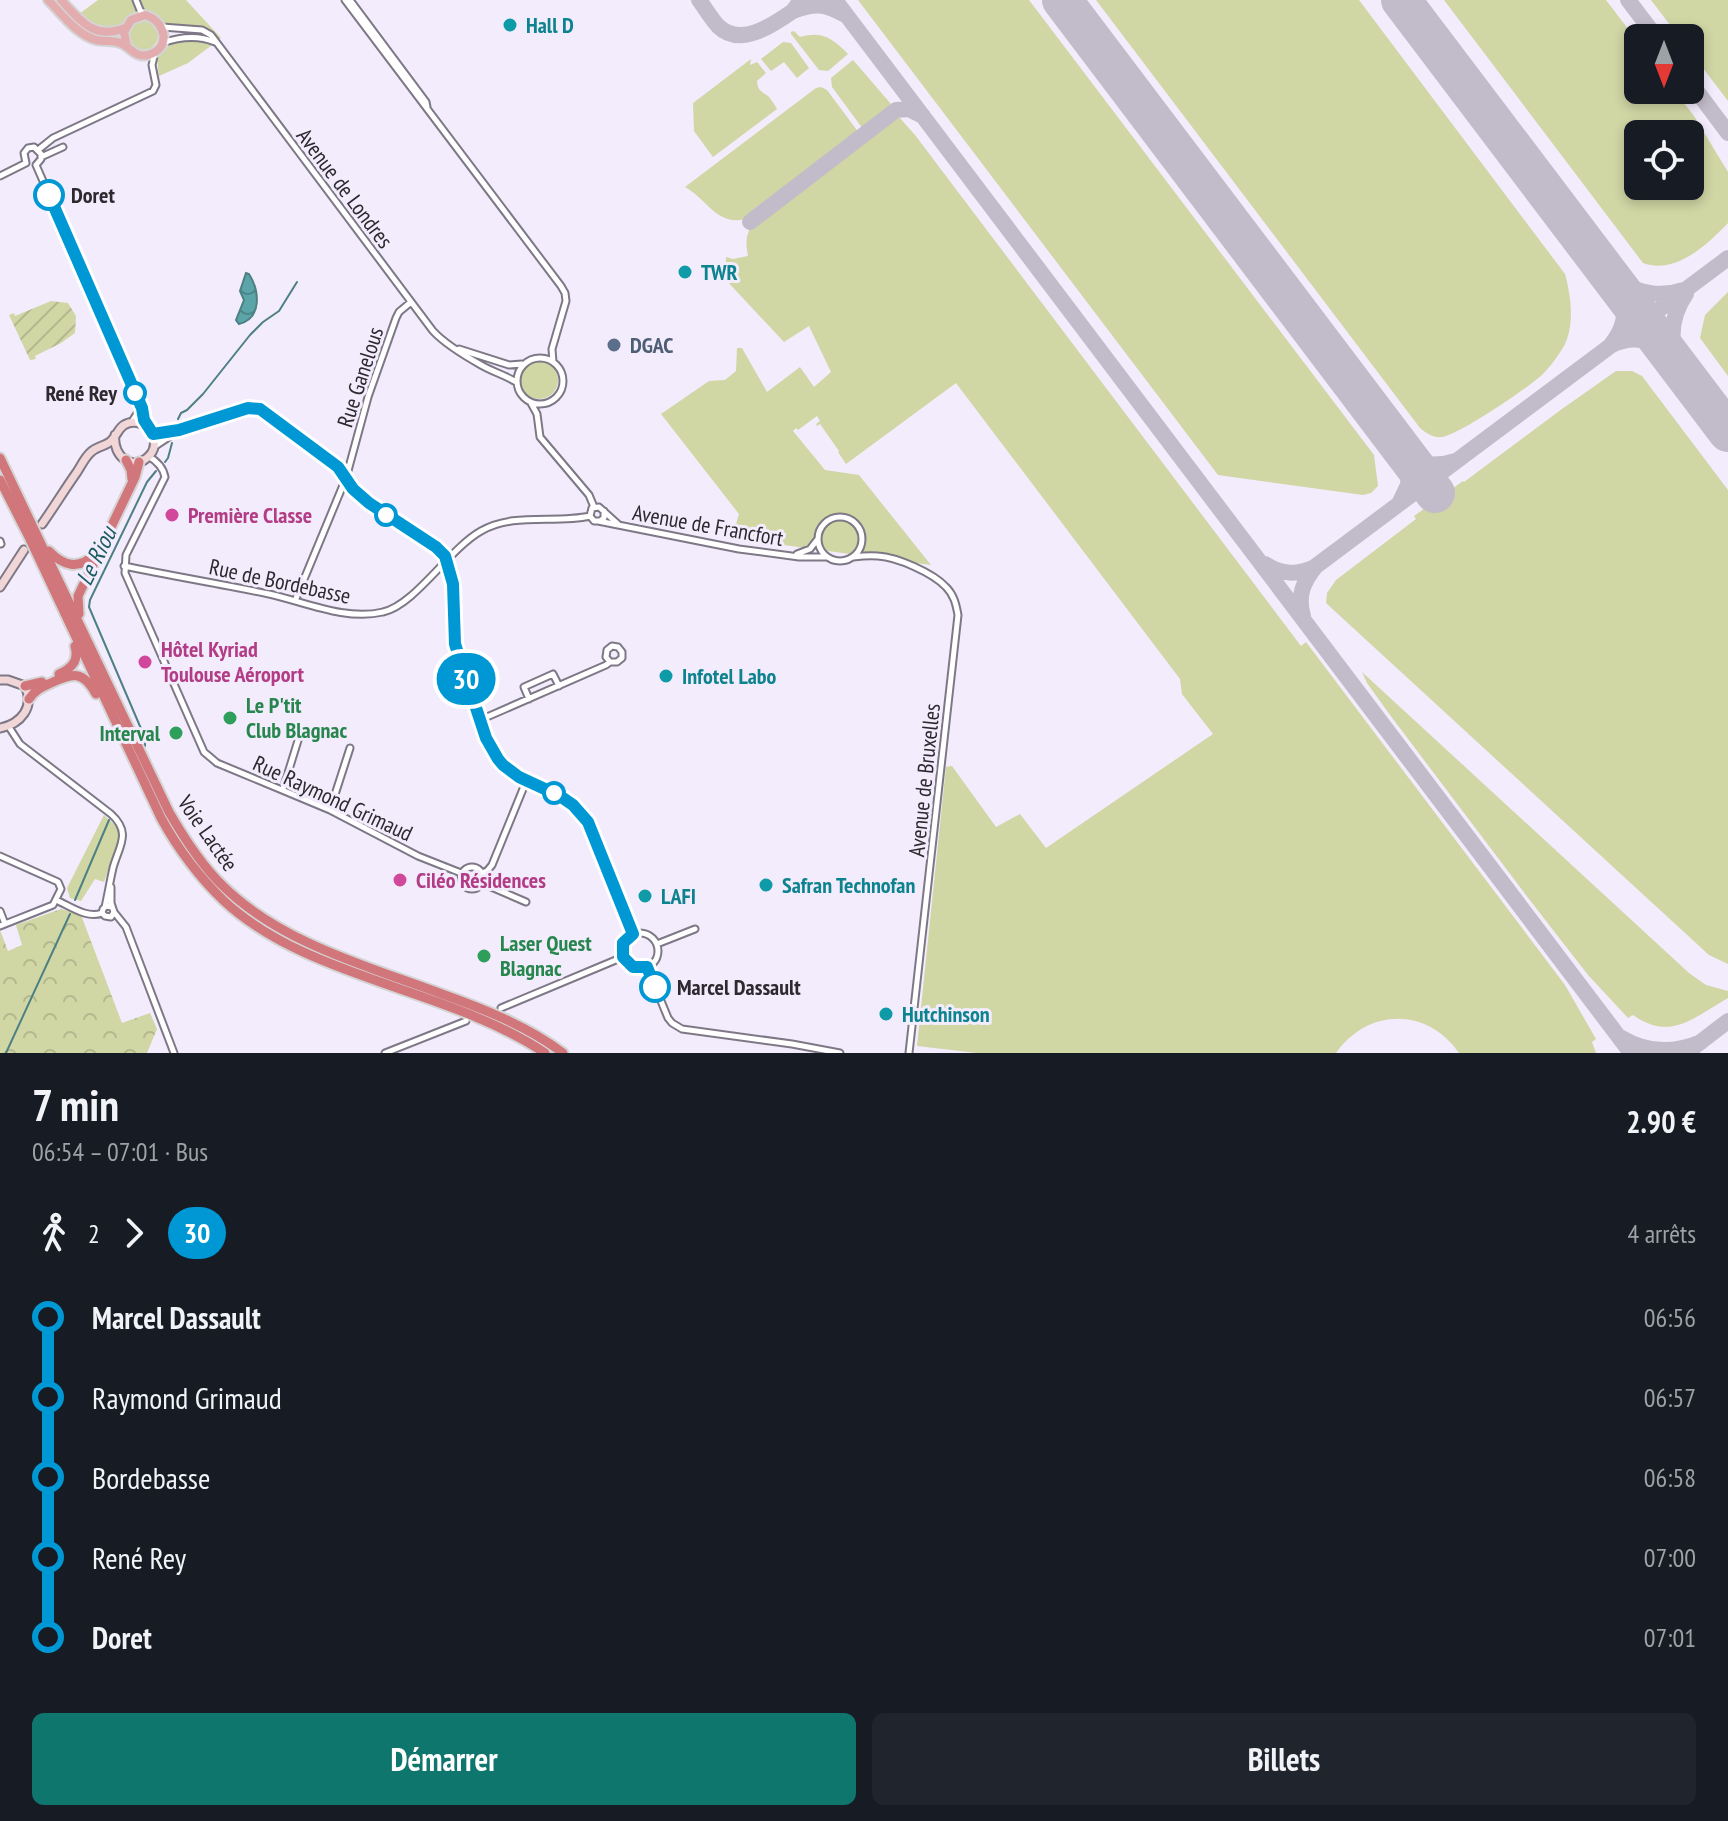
<!DOCTYPE html>
<html lang="fr">
<head>
<meta charset="utf-8">
<style>
  body { margin:0; font-family:"PT Sans Narrow",sans-serif; background:#20242c; color:#f1f3f6; height:100vh; display:flex; flex-direction:column; font-size:30px; white-space:nowrap }
  * { box-sizing:border-box; margin:0 }
  p { font-size:26px; color:#9ea1a6 }
  .icon { flex:none; width:44px; height:44px; fill:none; stroke:currentColor; stroke-width:2; stroke-linecap:round; stroke-linejoin:round }
  .map { position:relative; height:1053px; overflow:hidden }
  .panel { display:flex; flex-direction:column; background:#171b24; flex:1 }
  .panel>* { flex:none }
  .badge { padding:0 16px; border-radius:26px; font-size:28px; line-height:52px }
  .needle { width:52px; rotate:180deg }
  .tools { position:absolute; left:1624px; top:24px; display:grid; gap:16px }
  .tools a { display:grid; place-items:center; width:80px; height:80px; border-radius:12px; background:#171b24; box-shadow:0 4px 12px #0003; font-size:40px }
  .map>.badge { position:absolute; translate:-50% -50%; box-shadow:0 0 0 4px #fff }
  .legs { display:flex; align-items:center; gap:12px; height:88px; padding:0 32px; font-size:26px }
  .legs p { margin-inline-start:auto }
  .head { display:flex; align-items:center; justify-content:space-between; height:136px; padding:0 32px }
  h1 { font-size:44px; font-weight:700; line-height:60px }
  .action { display:flex; gap:16px; margin-top:auto; padding:16px 32px }
  .action a { flex:1; height:92px; border-radius:12px; background:#0f766e; color:#fff; font-size:32px; font-weight:700; line-height:92px; text-align:center }
  .action a+a { background:#20242c; color:#f1f3f6 }
  ul { padding:0 32px; list-style:none }
  li { display:flex; align-items:center; gap:28px; height:80px; font-size:30px }
  li i { display:grid; place-items:center; width:12px; height:100%; margin:0 10px; background:currentColor }
  li i::after { content:''; width:20px; height:20px; margin:-10px; border:6px solid; border-radius:50%; background:#171b24 }
  li p { margin-inline-start:auto }
  li:first-child i { background:linear-gradient(#0000 50%,currentColor 0) }
  li:last-child i { background:linear-gradient(currentColor 50%,#0000 0) }
  .map>svg:first-child { display:block }
  .grass { fill:#d0d6a4; fill-rule:evenodd }
  .park { fill:url(#park-crowns) }
  .garden { fill:url(#garden-furrows) }
  .water { fill:url(#water-waves); stroke:#4d8084; stroke-width:2 }
  .lines { fill:none; stroke-linecap:round; stroke-linejoin:round }
  .stream { stroke:#4d8084; stroke-width:2 }
  .taxiway { stroke:#c2bcca; stroke-width:16 }
  .runway { stroke:#c2bcca; stroke-width:40 }
  .street-casing { stroke:#7e7886; stroke-width:9 }
  .secondary-casing { stroke:#7e7886; stroke-width:11 }
  .primary-casing { stroke:#d5d4d5; stroke-width:12 }
  .highway-casing { stroke:#d5d4d5; stroke-width:13 }
  .street { stroke:#fff; stroke-width:5 }
  .secondary { stroke:#f1d6d7; stroke-width:7 }
  .primary { stroke:#e3adaf; stroke-width:8 }
  .highway { stroke:#d1767a; stroke-width:9 }
  .line-1-casing { stroke:#fff; stroke-width:18 }
  .line-1 { stroke:#0098d4; stroke-width:12 }
  .culture-dot { fill:#0f9aa8; stroke:#f3ecfc; stroke-width:3 }
  .stop-1-dot { fill:#fff; stroke:#0098d4; stroke-width:4 }
  .service-dot { fill:#5c6f8a; stroke:#f3ecfc; stroke-width:3 }
  .hotel-dot { fill:#d1479c; stroke:#f3ecfc; stroke-width:3 }
  .leisure-dot { fill:#2e9e5b; stroke:#f3ecfc; stroke-width:3 }
  .labels { text-anchor:middle; dominant-baseline:central; stroke-width:6; stroke-linejoin:round; paint-order:stroke }
  .culture-label { font-size:22px; font-weight:bold; fill:#0d838f; stroke:#f3ecfc; text-anchor:start }
  .street-label { font-size:22px; fill:#2c292f; stroke:#f3ecfc }
  .stop-label { font-size:22px; font-weight:bold; fill:#2c292f; stroke:#f3ecfc; text-anchor:start }
  .service-label { font-size:22px; font-weight:bold; fill:#4e5e75; stroke:#f3ecfc; text-anchor:start }
  .hotel-label { font-size:22px; font-weight:bold; fill:#b23c85; stroke:#f3ecfc; text-anchor:start }
  .leisure-label { font-size:22px; font-weight:bold; fill:#27864d; stroke:#f3ecfc; text-anchor:start }
  .water-label { font-size:24px; font-style:italic; fill:#1c5c5f; stroke:#f3ecfc }
</style>
</head>
<body>
<div class="map">
<svg width="1728" height="1053" viewBox="0 0 1728 1053">
  <defs>
    <pattern id="park-crowns" width="20" height="18" patternUnits="userSpaceOnUse" patternTransform="scale(2)"><rect width="20" height="18" fill="#d0d6a4"/><path d="M2 6a3 3 0 1 1 6 0M12 15a3 3 0 1 1 6 0" fill="none" stroke="#b3b88e"/></pattern>
    <pattern id="garden-furrows" width="10" height="10" patternUnits="userSpaceOnUse" patternTransform="scale(2)"><rect width="10" height="10" fill="#d0d6a4"/><path d="M-1 1l2-2M0 10L10 0M9 11l2-2" fill="none" stroke="#b3b88e"/></pattern>
    <pattern id="water-waves" width="16" height="10" patternUnits="userSpaceOnUse" patternTransform="scale(2)"><rect width="16" height="10" fill="#5ba5a9"/><path d="M0 5q4-4 8 0t8 0" fill="none" stroke="#4b868a"/></pattern>
  </defs>
  <rect width="100%" height="100%" fill="#f3ecfc"/>
  <path class="grass" d="M98,0H133L137,11C129,15 127,19 121,24C106,36 91,24 79,14Z
    M139,0H186L221,38L218,40L202,28L167,25L158,15L144,9Z
    M858,0H1029L1374,455L1378,486L1371,493L1363,495L1218,475Z
    M1096,0H1359L1565,274C1571,296 1575,325 1564,346C1558,356 1547,372 1537,379C1523,391 1458,435 1442,437C1434,438 1427,434 1420,428Z
    M1444,0H1606L1638,42V90H1674L1694,116L1728,172V223C1707,245 1675,275 1643,263ZM1638,134H1690V186H1638Z
    M1651,0H1728V101L1690,51V38H1680Z
    M128 35a15 15 0 1 1 30 0a15 15 0 1 1-30 0Z
    M794,31L800,37C822,31 832,38 848,54L828,71L819,70L791,34V32Z
    M202,40L212,45L188,63L159,76L157,59C170,39 179,42 202,40Z
    M783,42L791,43L809,68L797,78L784,62L771,71L761,59Z
    M751,59L750,65L757,62L766,73L757,81C758,91 761,91 768,96C771,99 775,105 777,109L713,157L694,131L693,103Z
    M853,60L891,104L884,113L863,129L832,87L831,78Z
    M821,87L827,90L859,133L745,219C717,226 708,200 685,187L816,88Z
    M898,116L915,135L1301,646L1306,642L1565,985L1596,1039L1592,1042L1596,1053H1459C1427,1007 1368,1008 1336,1053H977L917,1046L946,767L952,766L996,827L1020,814L1046,848L1213,734L1182,694L1180,679L956,383L846,464L838,452L839,451L820,424L817,426L816,424L820,421L817,416L798,430L796,428L793,431L825,470L859,475L931,565L732,538L739,514L661,414L709,381L725,380L736,371L737,348H742L767,392L800,367L814,387L831,372L809,326L784,342L725,279L726,257L733,259L748,256C746,245 745,237 751,227L892,118Z
    M1728,292V376L1700,338L1705,315Z
    M520 380a19 19 0 1 1 38 0a19 19 0 1 1-38 0Z
    M1616,371H1632L1642,376L1728,490V964L1709,955L1326,603L1327,593L1336,580L1416,519L1414,516L1463,481L1464,482L1562,409Z
    M1362,672L1689,973L1706,985L1728,991V998C1694,1017 1671,1042 1633,1015L1628,1018L1588,975L1529,899L1390,715L1367,683Z
    M104,815L118,828L119,839L104,882L95,879L81,901L70,898L67,888Z"/>
  <path class="park" d="M61,909L81,915L122,1023L150,1013L157,1029L147,1053H0V930L8,951L22,945L16,925Z"/>
  <path class="garden" d="M51,301L68,303L76,316L75,333L61,343L35,356L36,359L30,360L9,315L14,313L15,316Z"/>
  <path class="water" d="M246,273L249,274C259,290 263,318 239,324L236,320L244,300L240,291Z"/>
  <g class="lines">
    <path class="stream" d="M178,419L181,413L187,410L203,394L250,335L263,322L279,311L297,282
      M165,462L168,458L172,443
      M145,746V738L89,607L90,600L147,482L156,471
      M75,900L109,820
      M6,1053L70,914"/>
    <path class="taxiway" d="M699,0C705,8 711,18 718,26C740,48 773,25 793,11
      M801,0L793,11C814,3 825,3 845,15
      M835,0L1631,1053
      M1628,0L1657,38
      M1690,82L1728,133
      M750,222L896,110L909,109L923,116
      M1610,276C1632,291 1657,299 1683,290
      M1620,290C1628,311 1625,328 1610,346C1631,335 1650,338 1668,353
      M1680,369C1669,343 1670,317 1686,294
      M1399,504L1408,485L1410,460C1425,466 1440,466 1455,461
      M1265,564C1282,575 1297,575 1315,567
      M1303,616C1297,596 1303,582 1316,566L1728,258
      M1622,1038C1647,1053 1675,1053 1701,1042
      M1694,1047L1728,1021"/>
    <path class="runway" d="M1062,0L1435,493
      M1401,0L1728,432"/>
    <defs>
      <path id="street" d="M136,0L140,10L144,15
        M345,0L561,286L565,293L566,301L552,349L553,362
        M350,0L426,102L427,107
        M162,27L202,30L211,35L433,331C446,345 465,356 481,365C493,372 505,375 516,382
        M162,43C179,37 198,35 215,42
        M38,150L53,138L153,91L156,85L152,65L155,52
        M41,157L63,147
        M26,163L24,153L28,148L34,147L41,154V159L36,165
        M36,165L142,408L146,425
        M0,176L26,163
        M459,349L509,365L522,364
        M517 381a23 23 0 1 1 46 0a23 23 0 1 1-46 0Z
        M531,403L537,414L540,437L589,495L594,507
        M131,423L138,412L139,405
        M153,434L179,430L248,408L260,409L338,467L353,489L369,503L436,547L445,556L453,584L455,644L486,738L498,759L503,765L524,780L560,796L573,805L588,822L633,934
        M154,447L178,431
        M148,456C157,461 163,467 165,477L126,555L125,573L204,752L217,763L330,810L418,856L461,873
        M604,511V518L600,521H594L590,516L592,508L599,507L618,524
        M818 539a22 22 0 1 1 44 0a22 22 0 1 1-44 0Z
        M598,521L739,549L799,557H827
        M0,541L1,544
        M797,554L810,549L817,540
        M853,557C861,556 870,555 878,556C897,557 933,573 946,587C954,595 956,604 958,615L909,1053
        M124,566C172,576 221,584 269,594C305,602 346,621 383,612C415,605 449,549 481,531C514,512 555,524 590,516
        M295,601L346,478L368,397L396,318L399,312L411,302
        M529,699L524,687L553,674L559,686
        M480,720L606,665L610,662H617L622,658V652L618,647L612,646L607,650L606,657L610,662
        M9,727L20,744L111,814C132,833 119,846 113,868C110,881 108,894 105,907
        M283,789L300,734
        M330,810L350,748
        M0,856L58,882L61,889L53,905L0,926
        M461 878a11 11 0 1 1 22 0a11 11 0 1 1-22 0Z
        M482,873L487,871L492,865L523,789L528,782
        M482,883L526,902
        M111,887V903L114,912L111,917L105,916L102,913L103,909L106,906L112,907
        M56,900C70,906 87,919 102,913
        M0,911L5,924
        M114,912L126,927L174,1053
        M622 951a18 18 0 1 1 36 0a18 18 0 1 1-36 0Z
        M657,944L695,929
        M647,967L668,1018L672,1023L682,1029L792,1044L840,1053
        M501,1008L623,957
        M385,1053L466,1021"/>
      <path id="secondary" d="M42,524C54,507 65,489 77,472C81,466 85,457 91,452C97,446 107,446 112,440C117,435 118,429 124,425C142,414 164,438 150,455C134,473 112,457 115,435
        M0,587L24,550
        M0,680H8L25,686C35,707 21,724 0,728"/>
      <path id="primary" d="M48,0C62,14 76,34 96,40C104,42 112,40 120,43C131,47 135,58 148,55C172,49 166,21 145,15L131,20L124,32L127,47
        M61,0C81,21 93,40 125,28"/>
      <path id="highway" d="M0,458L169,812C184,838 201,865 223,886C281,943 367,966 442,994C484,1009 527,1026 563,1053
        M126,460L131,470L132,479
        M0,480L30,539L161,818C178,849 199,877 224,901C308,979 448,988 545,1053
        M49,551C63,566 79,570 94,555
        M79,614L78,596L135,477L139,462
        M59,674C72,668 79,661 75,646
        M25,686L42,682
        M29,699C35,690 42,687 51,683C73,673 83,670 96,694"/>
    </defs>
    <use href="#street" class="street-casing"/>
    <use href="#secondary" class="secondary-casing"/>
    <use href="#primary" class="primary-casing"/>
    <use href="#highway" class="highway-casing"/>
    <use href="#street" class="street"/>
    <use href="#secondary" class="secondary"/>
    <use href="#primary" class="primary"/>
    <use href="#highway" class="highway"/>
  </g>
  <g class="lines">
    <defs>
      <path id="line-1" d="M49,195L142,408L144,420L153,434L179,430L248,408L260,409L338,467L353,489L369,503L436,547L445,556L453,584L455,644L486,738L498,759L503,765L519,777L560,796L573,805L588,822L633,934L623,943V957L633,967H647L655,987"/>
    </defs>
    <use href="#line-1" class="line-1-casing"/>
    <use href="#line-1" class="line-1"/>
  </g>
  <g class="culture-dot">
    <circle cx="510" cy="25" r="8"/>
    <circle cx="685" cy="272" r="8"/>
    <circle cx="666" cy="676" r="8"/>
    <circle cx="766" cy="885" r="8"/>
    <circle cx="645" cy="896" r="8"/>
    <circle cx="886" cy="1014" r="8"/>
  </g>
  <g class="stop-1-dot">
    <circle cx="49" cy="195" r="14"/>
    <circle cx="135" cy="393" r="10"/>
    <circle cx="386" cy="515" r="10"/>
    <circle cx="554" cy="793" r="10"/>
    <circle cx="655" cy="987" r="14"/>
  </g>
  <circle class="service-dot" cx="614" cy="345" r="8"/>
  <g class="hotel-dot">
    <circle cx="172" cy="515" r="8"/>
    <circle cx="145" cy="662" r="8"/>
    <circle cx="400" cy="880" r="8"/>
  </g>
  <g class="leisure-dot">
    <circle cx="230" cy="718" r="8"/>
    <circle cx="176" cy="733" r="8"/>
    <circle cx="484" cy="956" r="8"/>
  </g>
  <g class="labels">
    <g class="culture-label">
      <text x="526" y="25">Hall D</text>
      <text x="701" y="272">TWR</text>
      <text x="682" y="676">Infotel Labo</text>
      <text x="782" y="885">Safran Technofan</text>
      <text x="661" y="896">LAFI</text>
      <text x="902" y="1014">Hutchinson</text>
    </g>
    <g class="street-label">
      <text transform="translate(345 188) rotate(53)">Avenue de Londres</text>
      <text transform="translate(360 377) rotate(-72)">Rue Ganelous</text>
      <text transform="translate(708 525) rotate(10)">Avenue de Francfort</text>
      <text transform="translate(280 581) rotate(12)">Rue de Bordebasse</text>
      <text transform="translate(924 780) rotate(-84)">Avenue de Bruxelles</text>
      <text transform="translate(333 798) rotate(25)">Rue Raymond Grimaud</text>
      <text transform="translate(208 833) rotate(55)">Voie Lactée</text>
    </g>
    <g class="stop-label">
      <text x="71" y="195">Doret</text>
      <text x="117" y="393" text-anchor="end">René Rey</text>
      <text x="677" y="987">Marcel Dassault</text>
    </g>
    <g class="service-label">
      <text x="630" y="345">DGAC</text>
    </g>
    <g class="hotel-label">
      <text x="188" y="515">Première Classe</text>
      <text x="161" y="649">Hôtel Kyriad<tspan x="161" dy="25">Toulouse Aéroport</tspan></text>
      <text x="416" y="880">Ciléo Résidences</text>
    </g>
    <g class="leisure-label">
      <text x="246" y="705">Le P'tit<tspan x="246" dy="25">Club Blagnac</tspan></text>
      <text x="160" y="733" text-anchor="end">Interval</text>
      <text x="500" y="943">Laser Quest<tspan x="500" dy="25">Blagnac</tspan></text>
    </g>
    <g class="water-label">
      <text transform="translate(96 556) rotate(-64)">Le Riou</text>
    </g>
  </g>
</svg>
<div class="tools">
<a><svg class="needle" viewBox="-14 -14 28 28"><path d="M0-13l5 13h-10z" fill="#e53935"/><path d="M0 13l5-13h-10z" fill="#9ea1a6"/></svg></a>
<a><svg class="icon" aria-label="locate" viewBox="0 0 24 24"><circle cx="12" cy="12" r="6"/><path d="M12 2v4M12 18v4M2 12h4M18 12h4"/></svg></a>
</div>
<b class="badge" style="left:466px;top:679px;background:#0098d4;color:#fff">30</b>
</div>
<section class="panel">
<div class="head"><div><h1>7 min</h1><p>06:54 – 07:01 · Bus</p></div><b>2.90 €</b></div>
<div class="legs"><svg class="icon" aria-label="walk" viewBox="0 0 24 24"><circle cx="13" cy="4" r="2"/><path d="M13 8l-2 6 4 7M11 14l-3 7M7 12l3-4h3l4 4"/></svg>2<svg class="icon" aria-label="forward" viewBox="0 0 24 24"><path d="M9 5l7 7-7 7"/></svg><b class="badge" style="background:#0098d4;color:#fff">30</b><p>4 arrêts</p></div>
<ul>
<li><i style="color:#0098d4"></i><b>Marcel Dassault</b><p>06:56</p></li>
<li><i style="color:#0098d4"></i><span>Raymond Grimaud</span><p>06:57</p></li>
<li><i style="color:#0098d4"></i><span>Bordebasse</span><p>06:58</p></li>
<li><i style="color:#0098d4"></i><span>René Rey</span><p>07:00</p></li>
<li><i style="color:#0098d4"></i><b>Doret</b><p>07:01</p></li>
</ul>
<div class="action"><a>Démarrer</a><a>Billets</a></div>
</section>
</body>
</html>
